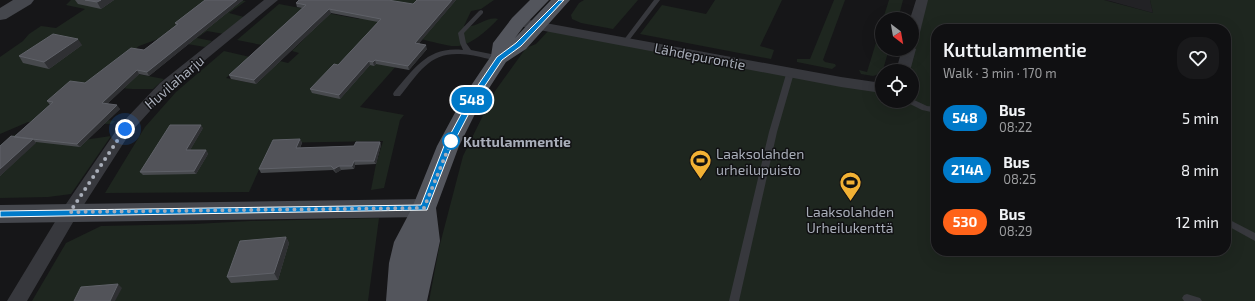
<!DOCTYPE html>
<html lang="en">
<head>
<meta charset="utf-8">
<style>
  body { margin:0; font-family:"Exo 2",sans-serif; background:#19191b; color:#f1f3f6; height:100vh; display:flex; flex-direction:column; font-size:15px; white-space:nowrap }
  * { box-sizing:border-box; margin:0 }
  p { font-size:13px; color:#9c9d9f }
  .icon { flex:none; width:22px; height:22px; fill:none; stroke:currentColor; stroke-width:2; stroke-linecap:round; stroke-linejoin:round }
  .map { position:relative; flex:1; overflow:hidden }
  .side { position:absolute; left:931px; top:24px; width:300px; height:232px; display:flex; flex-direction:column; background:#101012; border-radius:16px; box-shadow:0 4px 16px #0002,0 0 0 1px #303032 }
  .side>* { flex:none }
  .badge { padding:0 8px; border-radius:13px; font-size:14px; line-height:26px }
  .needle { width:26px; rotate:149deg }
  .tools { position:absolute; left:875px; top:12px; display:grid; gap:8px }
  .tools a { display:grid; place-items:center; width:44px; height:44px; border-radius:50%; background:#101012; box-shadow:0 4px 16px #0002,0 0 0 1px #303032; font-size:20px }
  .you { position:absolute; width:20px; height:20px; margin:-10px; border:3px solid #fff; border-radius:50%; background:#1a73e8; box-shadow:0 0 0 6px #1a73e833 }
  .map>.badge { position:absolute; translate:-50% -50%; box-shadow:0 0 0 2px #fff }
  .round { display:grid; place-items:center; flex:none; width:42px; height:42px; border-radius:16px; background:#19191b }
  .summary { display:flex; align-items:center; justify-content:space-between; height:68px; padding:0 12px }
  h1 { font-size:19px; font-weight:600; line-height:30px }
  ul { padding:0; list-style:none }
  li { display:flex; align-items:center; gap:12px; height:52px; padding:0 12px }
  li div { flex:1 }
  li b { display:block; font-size:15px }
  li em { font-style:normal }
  li .badge { min-width:44px; font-weight:700; text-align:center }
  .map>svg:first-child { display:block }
  .built { fill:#222225 }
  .green { fill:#1e261f; fill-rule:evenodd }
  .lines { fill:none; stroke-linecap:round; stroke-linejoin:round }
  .lane { fill:#37383d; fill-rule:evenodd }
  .street { fill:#37383d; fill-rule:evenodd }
  .secondary { fill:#45474d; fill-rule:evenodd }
  .primary { fill:#53555c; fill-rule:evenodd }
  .wall { fill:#47494d }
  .shaded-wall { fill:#2f3033 }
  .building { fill:#525359; stroke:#5f6168 }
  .line { fill:#007ac9; stroke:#fff }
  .walk { stroke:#a8adb8; stroke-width:4; stroke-dasharray:0 7.2 }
  .stop-dot { fill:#fff; stroke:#007ac9; stroke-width:2 }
  .labels { text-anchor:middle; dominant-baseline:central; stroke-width:3; stroke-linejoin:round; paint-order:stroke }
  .street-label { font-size:14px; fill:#a8adb8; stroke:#111113 }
  .stop-label { font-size:14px; font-weight:bold; fill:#a8adb8; stroke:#111113; text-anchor:start }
  .poi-label { font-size:14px; fill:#a8adb8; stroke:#111113; text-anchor:start }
</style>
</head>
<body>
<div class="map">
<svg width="1255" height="301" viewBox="0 0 1255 301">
  <rect width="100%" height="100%" fill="#161618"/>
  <path class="built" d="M1104,0H1150L1153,13L1110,1Z"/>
  <path class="green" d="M71,0H239L246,1L229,13L244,17L224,34L207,31L197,38L212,41L205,47L158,39L139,46L110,69L164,79L153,89H132L72,84L48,105L92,118L115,121L112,124L28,122L0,134V57L23,41L29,34L41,26L56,28L85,9L66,5Z
    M369,0H494L481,9L471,11L464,26C476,29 486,16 498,19C490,28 470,46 458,46C448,47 431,41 420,39L360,107L404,115L400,120L384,188L371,190L376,164L383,141L271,143L249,192L105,193L145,127L176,92L224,51L250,57L226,78L256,84L280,61L288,63L299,53L292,51L311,32L267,46L237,40L279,4L359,19Z
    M584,0H638L613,29L581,23L572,19L571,15L579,3Z
    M715,0H782L760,46L774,50L771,59L640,34L662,5L706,14Z
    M834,0H845L823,60L825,62L835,64L836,66L832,69L797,62V59H810Z
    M889,0H903L898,19H883Z
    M922,0H1104L1153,13L1150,0H1255V301H429L439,248L463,156L495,91L526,48L536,44L551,28L882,88V101H912V71H903L912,49V36ZM936,29H1226V251H936Z
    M882,23V49H889L882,73L873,76L861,74L859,70L867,72Z
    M28,130L56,144L111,136L71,194L48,197L0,198V145L14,135Z
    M379,218L368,301H32L66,243L101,226L195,224L250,221Z"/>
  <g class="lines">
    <path class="lane" d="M654,0H660L627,43H623V41Z
      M481,10L483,11V13L464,33L466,43L471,50L501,56L502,58L501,60C492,61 480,56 470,55C431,49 422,69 400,96H394L393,94L394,92C415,68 428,46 463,50L460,43L458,33L479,11Z
      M787,71H793L794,73L777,132L739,301H729L769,132Z
      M912,99L927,106L936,107V113L922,110L908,103L907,101H912Z
      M1226,218L1255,233V241L1226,225Z
      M1187,294L1200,298L1202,301H1184L1182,298L1184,295Z"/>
    <path class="street" d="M264,0H278L170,89L130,133L76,217L27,301H7L64,207L120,125L160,83Z
      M916,0H928L919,36L917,39L912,40V19H910Z
      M518,18L841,77L882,83V93L841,87L513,25L511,22L513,19Z
      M912,46L916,49L910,71H896L902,49H912Z"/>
    <path class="secondary" d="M13,0H34L31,4L6,19L0,20V8Z
      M424,199L432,202L436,208L432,214L424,217L0,223V205Z"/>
    <path class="primary" d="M530,0H549L524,26L515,38L551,0H570L526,49L506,62L484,96L459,146L436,208L440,241L427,301H386L389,263L394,242L412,208L437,146L464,96L491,56L493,43L512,18Z"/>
  </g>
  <path class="wall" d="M75,0H114L101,9L78,4Z
    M205,0H243L149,76L139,74L107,104L120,109L80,147L36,142L0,176V146L14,137L50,105L47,101L85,83L144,50L176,25L175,23Z
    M417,0H456L419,43L427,49L409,70L376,64L374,66L370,65L340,99L312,93L310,89L338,65L378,22L331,13L256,84L231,79L229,75L302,8L297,7L296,3L413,4Z
    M82,45L49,69L23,63L19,56Z
    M203,128L190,150H206L208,154L196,174L143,175L140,172Z
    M300,139L302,143L300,148L354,146L380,142L381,145L376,164L355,165L354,169L341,170L336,173L333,170L261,173L259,169Z
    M286,237L289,243L278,280L231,283L227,277Z"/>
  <path class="shaded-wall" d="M101,0H114L101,9L97,2Z
    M237,0H243L149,76L147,72Z
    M452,0H456L416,47L415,43Z
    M329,9L331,13L256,84L254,80Z
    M78,39L82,45L49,69L44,62Z
    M426,45L427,49L409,70L408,66Z
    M375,60L376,64L374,66L373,62Z
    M369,61L370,65L340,99L339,95Z
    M137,70L139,74L104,107L102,103Z
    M117,105L120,109L80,147L77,144Z
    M201,125L203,128L188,154L186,150Z
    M33,139L36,143L0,176V169Z
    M300,139L302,143L298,151L296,148Z
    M380,142L381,145L376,164L374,161Z
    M206,150L208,154L196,174L194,171Z
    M354,161L355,165L354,169L352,166Z
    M339,166L341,170L336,173L334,169Z
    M286,237L289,243L278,280L274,273Z
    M118,284L122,288L115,301H110Z"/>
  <path class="building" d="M85,0H101L97,2Z
    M205,0H237L147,72L137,70L102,103L117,105L77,144L14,137L53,102L47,101L70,81L85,83L131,48L144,50L178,24L175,23Z
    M299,0H388L413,4L417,0H452L415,43L426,45L408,66L375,60L373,62L369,61L339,95L310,89L334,64L338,65L381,19L329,9L254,80L229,75L306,5L296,3Z
    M53,34L78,39L44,62L19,56Z
    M170,125H201L186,150H206L194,171L140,172Z
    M11,136L33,139L0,169V146Z
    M300,139L296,148L354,146L356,142H380L374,161H354L352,166H339L334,169L331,166L259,169L273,140Z
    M286,237L274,273L227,277L240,241Z
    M118,284L110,301H74L81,287Z"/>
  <path class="line" d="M559,0H564L521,46L502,60L478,96L452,146L427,210L0,217V211L421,205L444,146L472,94L497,57L516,43Z"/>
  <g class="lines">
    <path class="walk" d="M125,129L70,212L424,208L453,137L451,141"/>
  </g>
  <defs>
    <symbol id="stadium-pin" viewBox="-11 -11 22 30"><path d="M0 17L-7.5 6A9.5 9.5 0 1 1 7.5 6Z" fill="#f2b134" stroke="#111113"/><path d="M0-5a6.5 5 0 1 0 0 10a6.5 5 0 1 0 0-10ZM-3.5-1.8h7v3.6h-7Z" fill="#111"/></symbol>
  </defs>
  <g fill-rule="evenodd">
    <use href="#stadium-pin" x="688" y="148" width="25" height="34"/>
    <use href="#stadium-pin" x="838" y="170" width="25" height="34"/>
  </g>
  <circle class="stop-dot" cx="451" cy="141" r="8"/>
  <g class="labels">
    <g class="street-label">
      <text transform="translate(700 56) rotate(11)">Lähdepurontie</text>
      <text transform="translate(174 82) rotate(-41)">Huvilaharju</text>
    </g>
    <g class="stop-label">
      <text x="463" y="141">Kuttulammentie</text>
    </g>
    <g class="poi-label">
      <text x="716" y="153">Laaksolahden<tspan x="716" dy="16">urheilupuisto</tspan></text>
      <text x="850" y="211" text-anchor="middle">Laaksolahden<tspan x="850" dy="16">Urheilukenttä</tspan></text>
    </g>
  </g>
</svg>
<div class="tools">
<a><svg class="needle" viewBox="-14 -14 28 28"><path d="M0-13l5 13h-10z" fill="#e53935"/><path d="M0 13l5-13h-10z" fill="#9c9d9f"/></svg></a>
<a><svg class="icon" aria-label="locate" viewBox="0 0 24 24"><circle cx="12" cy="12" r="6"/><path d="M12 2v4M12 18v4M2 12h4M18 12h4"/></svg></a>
</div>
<div class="you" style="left:125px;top:129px"></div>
<b class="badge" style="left:472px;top:100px;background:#007ac9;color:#fff">548</b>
<section class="side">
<div class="summary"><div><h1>Kuttulammentie</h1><p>Walk · 3 min · 170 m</p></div><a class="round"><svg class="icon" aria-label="heart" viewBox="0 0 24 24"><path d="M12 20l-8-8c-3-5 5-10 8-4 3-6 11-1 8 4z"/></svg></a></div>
<ul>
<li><span class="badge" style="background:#007ac9;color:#fff">548</span><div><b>Bus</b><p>08:22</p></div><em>5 min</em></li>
<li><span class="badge" style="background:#007ac9;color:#fff">214A</span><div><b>Bus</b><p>08:25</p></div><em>8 min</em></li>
<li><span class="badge" style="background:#ff6319;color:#fff">530</span><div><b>Bus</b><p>08:29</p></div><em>12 min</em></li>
</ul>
</section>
</div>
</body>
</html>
